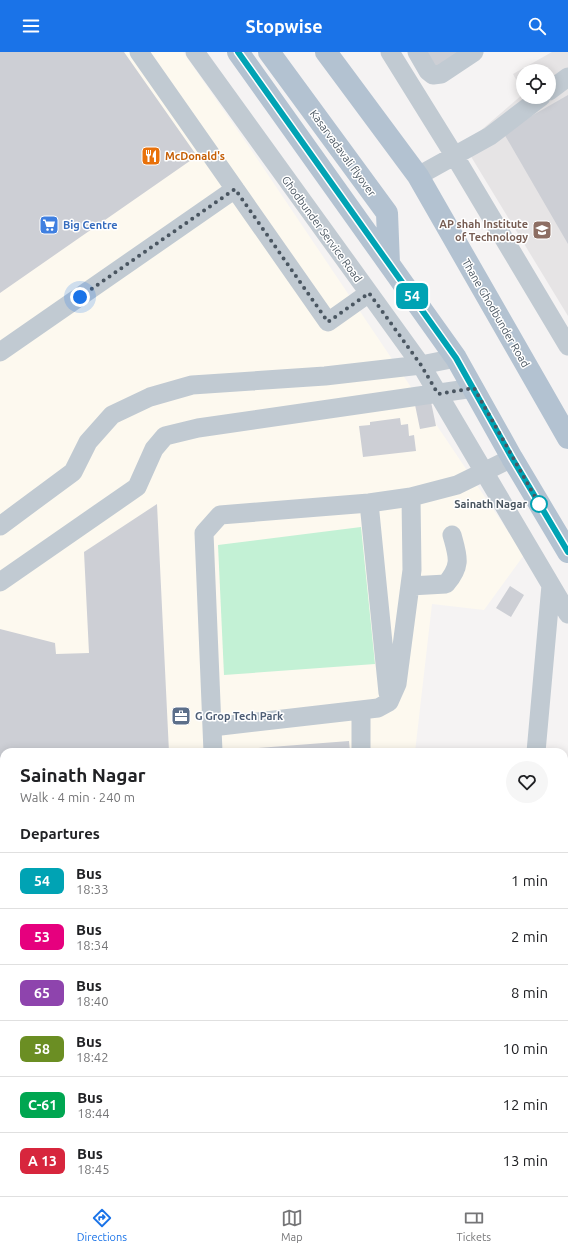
<!DOCTYPE html>
<html lang="en">
<head>
<meta charset="utf-8">
<style>
  body { margin:0; font-family:Ubuntu,sans-serif; background:#f6f6f6; color:#202124; height:100vh; display:flex; flex-direction:column; font-size:15px; white-space:nowrap }
  * { box-sizing:border-box; margin:0 }
  p { font-size:13px; color:#757577 }
  .icon { flex:none; width:22px; height:22px; fill:none; stroke:currentColor; stroke-width:2; stroke-linecap:round; stroke-linejoin:round }
  .map { position:relative; flex:1; overflow:hidden }
  .side { position:absolute; left:0px; top:696px; width:568px; height:448px; display:flex; flex-direction:column; background:#fff; border-radius:12px 12px 0 0; box-shadow:0 2px 10px #0003 }
  .side>* { flex:none }
  .badge { padding:0 8px; border-radius:6px; font-size:14px; line-height:26px }
  .controls { position:absolute; left:516px; top:12px; display:grid; gap:8px }
  .controls a { display:grid; place-items:center; width:40px; height:40px; border-radius:50%; background:#fff; box-shadow:0 2px 10px #0003; font-size:20px }
  .you { position:absolute; width:20px; height:20px; margin:-10px; border:3px solid #fff; border-radius:50%; background:#1a73e8; box-shadow:0 0 0 6px #1a73e833 }
  .map>.badge { position:absolute; translate:-50% -50%; box-shadow:0 0 0 2px #fff }
  h2 { padding:0 20px; font-size:15px; line-height:36px }
  .round { display:grid; place-items:center; flex:none; width:42px; height:42px; border-radius:21px; background:#f6f6f6 }
  .head { display:flex; align-items:center; justify-content:space-between; height:68px; padding:0 20px }
  h1 { font-size:19px; font-weight:600; line-height:30px }
  ul { padding:0; list-style:none }
  li { display:flex; align-items:center; gap:12px; height:56px; padding:0 20px; border-top:1px solid #e0e0e0 }
  li div { flex:1 }
  li b { display:block; font-size:15px }
  li em { font-style:normal }
  li .badge { min-width:44px; font-weight:700; text-align:center }
  header { display:flex; justify-content:space-between; align-items:center; height:52px; padding:0 20px; background:#1a73e8; color:#fff; font-size:18px; font-weight:600 }
  .tab-bar { display:flex; justify-content:space-around; align-items:center; height:56px; border-top:1px solid #e0e0e0; background:#fff; font-size:11px; color:#757577 }
  .tab-bar a { display:grid; justify-items:center; gap:2px }
  .tab-bar .on { color:#1a73e8 }
  .map>svg:first-child { display:block }
  .commercial { fill:#fdf9ef }
  .education { fill:#e6e4e5 }
  .green { fill:#c3f1d5 }
  .building { fill:#cdcfd5 }
  .lines { fill:none; stroke-linecap:round; stroke-linejoin:round }
  .minor { stroke:#c1cad2; stroke-width:19 }
  .major { stroke:#b3c2d1; stroke-width:22 }
  .line-casing { stroke:#fff; stroke-width:9 }
  .line { stroke:#00a3b4; stroke-width:6 }
  .walk { stroke:#4a5661; stroke-width:4; stroke-dasharray:0 7.2 }
  .stop-dot { fill:#fff; stroke:#00a3b4; stroke-width:2 }
  .labels { text-anchor:middle; dominant-baseline:central; stroke-width:3; stroke-linejoin:round; paint-order:stroke }
  .street-label { font-size:11px; fill:#4a5661; stroke:#fff }
  .food-label { font-size:11px; font-weight:bold; fill:#c56008; stroke:#fff; text-anchor:start }
  .education-label { font-size:11px; font-weight:bold; fill:#785e54; stroke:#fff; text-anchor:end }
  .shop-label { font-size:11px; font-weight:bold; fill:#366cbe; stroke:#fff; text-anchor:start }
  .stop-label { font-size:11px; font-weight:bold; fill:#4a5661; stroke:#fff; text-anchor:end }
  .service-label { font-size:11px; font-weight:bold; fill:#4e5e75; stroke:#fff; text-anchor:start }
</style>
</head>
<body>
<header><svg class="icon" aria-label="menu" viewBox="0 0 24 24"><path d="M4 6h16M4 12h16M4 18h16"/></svg>Stopwise<svg class="icon" aria-label="search" viewBox="0 0 24 24"><circle cx="10" cy="10" r="6"/><path d="M15 15l6 6"/></svg></header>
<div class="map">
<svg width="568" height="1144" viewBox="0 0 568 1144">
  <rect width="100%" height="100%" fill="#f5f3f3"/>
  <path class="commercial" d="M0,0H183L254,102L524,503L484,558L432,552L415,700H4V1022H0Z"/>
  <path class="education" d="M552,0H568V264L464,93L523,42V45H549V19H523V40L513,22Z"/>
  <path class="green" d="M361,475L375,612L224,623L218,493Z"/>
  <path class="building" d="M0,0H124L197,104L0,241Z
    M424,0H468L437,21Z
    M568,43V192L503,80Z
    M430,345L436,374L420,377L414,348Z
    M400,366L401,373L408,372L409,384L414,383L416,399L363,405L359,374L370,373V370Z
    M157,452L169,700H4V810H0V577L55,591L56,602L89,601L84,500Z
    M510,534L524,543L511,565L496,556Z
    M349,689L350,700H258V696Z
    M568,882V925L564,918V884Z
    M2,883H4V899H3Z
    M568,1029V1092L564,1093V1030Z
    M4,1109V1126L0,1121V1113Z
    M17,1140H61L65,1144H21Z
    M114,1140H130L131,1144H103Z
    M494,1140H561V1141L547,1144H480Z"/>
  <g class="lines">
    <path class="minor" d="M139,0L328,270L369,241
      M195,0L421,313L568,562
      M390,0L454,103L568,294
      M417,0L428,19L433,23L441,22L474,0
      M549,39L568,25
      M418,124L490,84L541,45
      M0,300L235,137
      M369,451L388,641
      M0,474L73,420L88,390L112,363L150,345L192,333L325,324L421,313L456,306
      M0,530L137,435L154,397L165,384L198,376L474,336
      M410,534L446,532C462,513 458,505 452,483
      M361,658V700
      M212,675L378,656L389,650L397,632L412,518L411,445L457,433L512,406
      M213,700L204,481L220,463L369,451L411,445
      M536,700L551,533
      M564,759L568,754
      M564,789L568,796
      M0,826L4,825
      M0,872L4,871
      M0,975L4,977
      M564,1018H566L568,974
      M139,1140L141,1144
      M360,1140L366,1144
      M419,1144L422,1140
      M444,1144L458,1140
      M565,1144L568,1118"/>
    <path class="major" d="M238,0L456,306L512,406L568,500
      M269,0L387,161L389,212
      M326,0L418,124L568,386"/>
  </g>
  <g class="lines">
    <defs>
      <path id="line" d="M238,0L456,306L512,406L568,500"/>
    </defs>
    <use href="#line" class="line-casing"/>
    <use href="#line" class="line"/>
    <path class="walk" d="M80,245L235,137L328,270L369,241L421,313L438,342L474,336L539,452"/>
  </g>
  <defs>
    <symbol id="restaurant-square" viewBox="-11 -11 22 22"><rect x="-9" y="-9" width="18" height="18" rx="4" fill="#e8710a" stroke="#fff"/><path d="M-5-6h1v4h1v-4h1v4h1v-4h1v5L-1.5 .5V6h-2V.5L-5-1ZM5-6V6H3V1.5H1.5Q1.5-4 5-6Z" fill="#fff"/></symbol>
    <symbol id="supermarket-square" viewBox="-11 -11 22 22"><rect x="-9" y="-9" width="18" height="18" rx="4" fill="#3f7fe0" stroke="#fff"/><path d="M-6-5.5h2.5l.6 2H6L4.5 2H-2.5L-4.4-4H-6ZM-1.5 3.2a1.3 1.3 0 1 0 .1 0ZM3 3.2a1.3 1.3 0 1 0 .1 0Z" fill="#fff"/></symbol>
    <symbol id="university-square" viewBox="-11 -11 22 22"><rect x="-9" y="-9" width="18" height="18" rx="4" fill="#8d6e63" stroke="#fff"/><path d="M0-5L7-2L0 1L-7-2ZM-4 1L0 2.5L4 1V4Q0 6-4 4Z" fill="#fff"/></symbol>
    <symbol id="office-square" viewBox="-11 -11 22 22"><rect x="-9" y="-9" width="18" height="18" rx="4" fill="#5c6f8a" stroke="#fff"/><path d="M-6-3h4V-5.5h4V-3h4V5H-6ZM-1-4.5V-3h2v-1.5ZM-6 0V1H6V0Z" fill="#fff"/></symbol>
  </defs>
  <g fill-rule="evenodd">
    <use href="#restaurant-square" x="140" y="93" width="22" height="22"/>
    <use href="#supermarket-square" x="38" y="162" width="22" height="22"/>
    <use href="#university-square" x="531" y="167" width="22" height="22"/>
    <use href="#office-square" x="170" y="653" width="22" height="22"/>
  </g>
  <circle class="stop-dot" cx="539" cy="452" r="8"/>
  <g class="labels">
    <g class="street-label">
      <text transform="translate(343 101) rotate(54)">Kasarvadavali flyover</text>
      <text transform="translate(322 177) rotate(54)">Ghodbunder Service Road</text>
      <text transform="translate(496 261) rotate(60)">Thane Ghodbunder Road</text>
    </g>
    <g class="food-label">
      <text x="165" y="104">McDonald's</text>
    </g>
    <g class="education-label">
      <text x="528" y="172">AP shah Institute<tspan x="528" dy="13">of Technology</tspan></text>
    </g>
    <g class="shop-label">
      <text x="63" y="173">Big Centre</text>
    </g>
    <g class="stop-label">
      <text x="527" y="452">Sainath Nagar</text>
    </g>
    <g class="service-label">
      <text x="195" y="664">G Grop Tech Park</text>
    </g>
  </g>
</svg>
<div class="controls">
<a><svg class="icon" aria-label="locate" viewBox="0 0 24 24"><circle cx="12" cy="12" r="6"/><path d="M12 2v4M12 18v4M2 12h4M18 12h4"/></svg></a>
</div>
<div class="you" style="left:80px;top:245px"></div>
<b class="badge" style="left:412px;top:244px;background:#00a3b4;color:#fff">54</b>
<section class="side">
<div class="head"><div><h1>Sainath Nagar</h1><p>Walk · 4 min · 240 m</p></div><a class="round"><svg class="icon" aria-label="heart" viewBox="0 0 24 24"><path d="M12 20l-8-8c-3-5 5-10 8-4 3-6 11-1 8 4z"/></svg></a></div>
<h2>Departures</h2>
<ul>
<li><span class="badge" style="background:#00a3b4;color:#fff">54</span><div><b>Bus</b><p>18:33</p></div><em>1 min</em></li>
<li><span class="badge" style="background:#e6007e;color:#fff">53</span><div><b>Bus</b><p>18:34</p></div><em>2 min</em></li>
<li><span class="badge" style="background:#8e44ad;color:#fff">65</span><div><b>Bus</b><p>18:40</p></div><em>8 min</em></li>
<li><span class="badge" style="background:#6b8e23;color:#fff">58</span><div><b>Bus</b><p>18:42</p></div><em>10 min</em></li>
<li><span class="badge" style="background:#00a651;color:#fff">C-61</span><div><b>Bus</b><p>18:44</p></div><em>12 min</em></li>
<li><span class="badge" style="background:#d7263d;color:#fff">A 13</span><div><b>Bus</b><p>18:45</p></div><em>13 min</em></li>
</ul>
</section>
</div>
<nav class="tab-bar">
<a class="on"><svg class="icon" aria-label="directions" viewBox="0 0 24 24"><path d="M12 3l9 9-9 9-9-9zM9 14v-3h6M13 9l2 2-2 2"/></svg>Directions</a>
<a><svg class="icon" aria-label="map" viewBox="0 0 24 24"><path d="M3 6l6-2 6 2 6-2v14l-6 2-6-2-6 2zM9 4v14M15 6v14"/></svg>Map</a>
<a><svg class="icon" aria-label="tickets" viewBox="0 0 24 24"><path d="M3 7h18v10H3zM15 7v10"/></svg>Tickets</a>
</nav>
</body>
</html>
